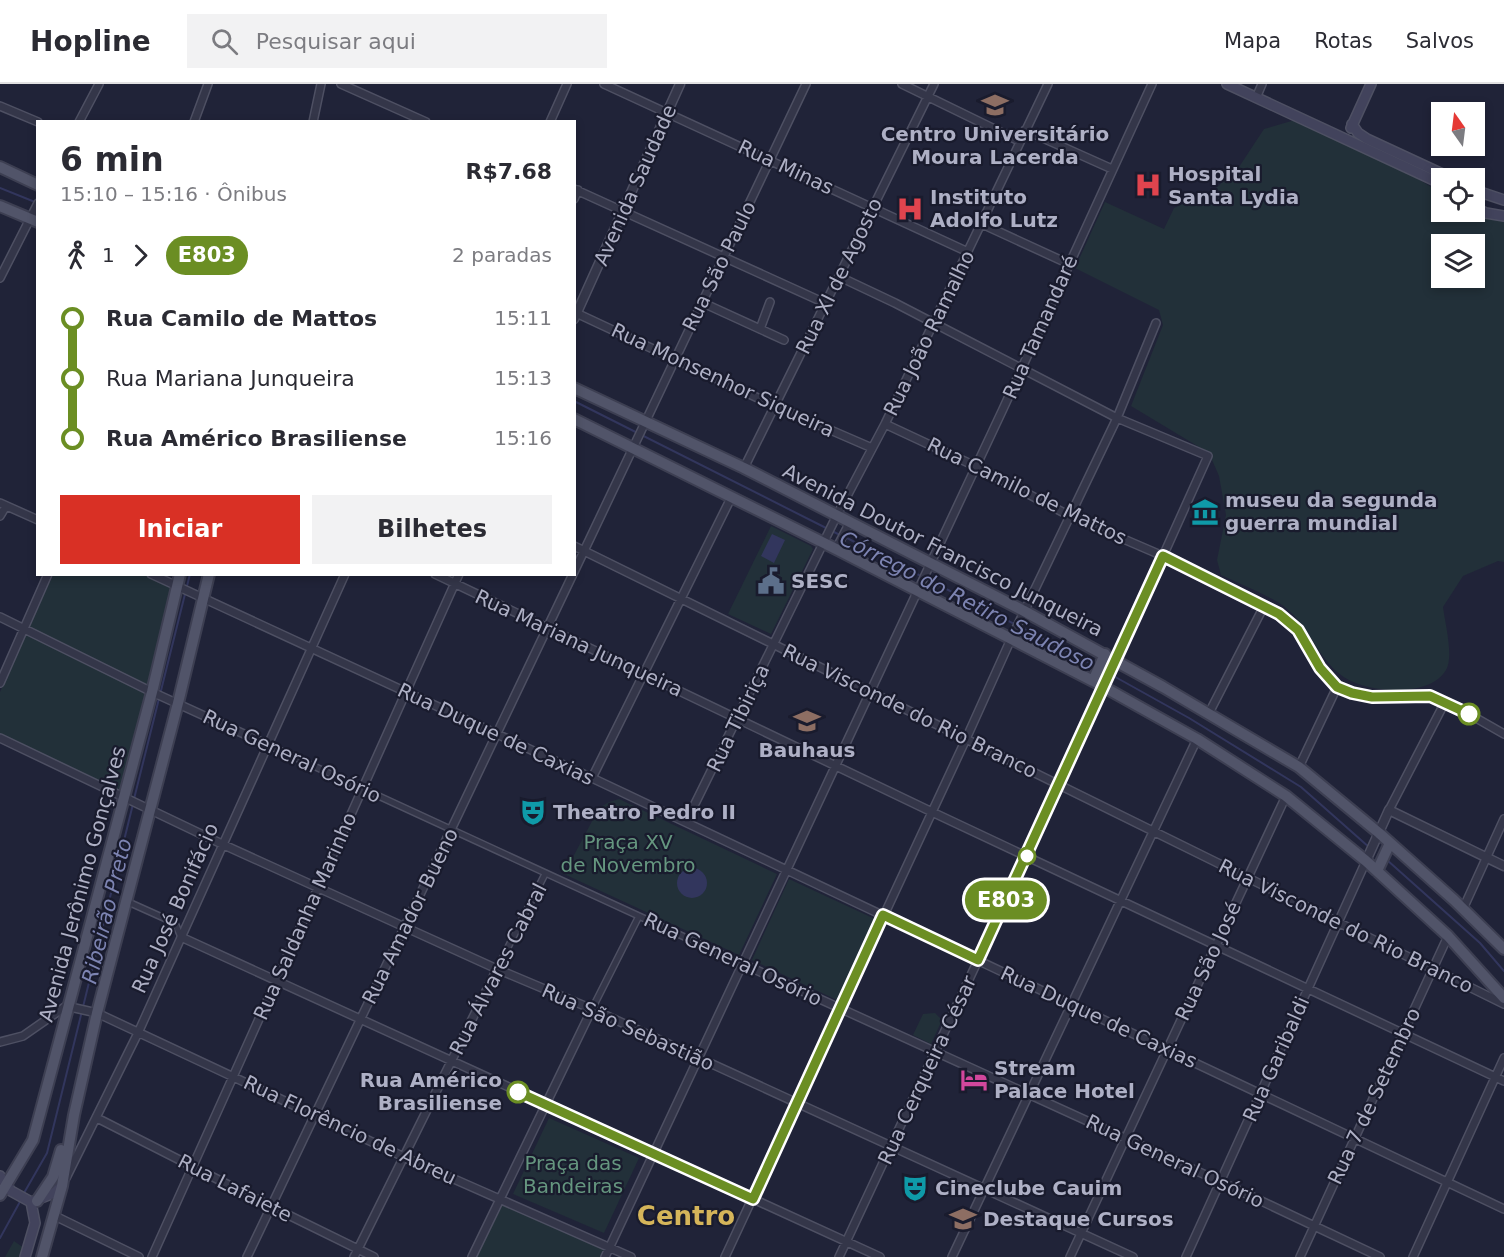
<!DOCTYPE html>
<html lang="pt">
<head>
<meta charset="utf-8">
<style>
  body { margin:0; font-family:"DejaVu Sans",sans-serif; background:#f2f2f3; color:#2b2b33; height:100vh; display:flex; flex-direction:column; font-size:22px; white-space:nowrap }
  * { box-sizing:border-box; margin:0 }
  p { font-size:20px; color:#7c7c81 }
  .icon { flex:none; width:33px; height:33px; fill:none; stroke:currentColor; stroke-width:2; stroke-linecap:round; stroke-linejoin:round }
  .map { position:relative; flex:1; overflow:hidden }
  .details { position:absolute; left:36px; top:36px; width:540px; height:456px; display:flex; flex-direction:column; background:#fff; border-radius:0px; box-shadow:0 3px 9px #0003 }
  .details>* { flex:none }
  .badge { padding:0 12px; border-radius:20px; font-size:21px; line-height:39px }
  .needle { width:39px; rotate:346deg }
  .fabs { position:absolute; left:1431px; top:18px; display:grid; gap:12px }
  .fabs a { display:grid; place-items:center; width:54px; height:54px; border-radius:0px; background:#fff; box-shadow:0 3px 9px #0003; font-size:30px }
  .map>.badge { position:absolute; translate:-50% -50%; box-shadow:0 0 0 3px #fff }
  .legs { display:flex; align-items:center; gap:9px; height:66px; padding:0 24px; font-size:20px }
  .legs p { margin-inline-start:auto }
  .summary { display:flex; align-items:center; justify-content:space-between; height:102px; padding:0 24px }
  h1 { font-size:33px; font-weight:700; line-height:45px }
  .button { display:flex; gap:12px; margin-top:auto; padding:12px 24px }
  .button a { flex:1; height:69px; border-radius:0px; background:#d93025; color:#fff; font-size:24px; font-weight:700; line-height:69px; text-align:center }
  .button a+a { background:#f2f2f3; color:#2b2b33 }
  ul { padding:0 24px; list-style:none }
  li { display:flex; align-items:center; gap:21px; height:60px; font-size:22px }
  li i { display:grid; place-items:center; width:9px; height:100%; margin:0 8px; background:currentColor }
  li i::after { content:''; width:15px; height:15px; margin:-8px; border:4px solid; border-radius:50%; background:#fff }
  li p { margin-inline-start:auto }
  li:first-child i { background:linear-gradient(#0000 50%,currentColor 0) }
  li:last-child i { background:linear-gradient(currentColor 50%,#0000 0) }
  header { display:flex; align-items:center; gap:36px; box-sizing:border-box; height:84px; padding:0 30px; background:#fff; border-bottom:2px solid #e1e1e2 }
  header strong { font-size:28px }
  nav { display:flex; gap:33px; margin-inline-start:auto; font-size:21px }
  .search { width:420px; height:54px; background:#f2f2f3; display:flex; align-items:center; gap:15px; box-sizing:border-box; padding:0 21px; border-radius:0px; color:#7c7c81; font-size:22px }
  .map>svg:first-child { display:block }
  .green { fill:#223039; fill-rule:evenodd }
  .water { fill:#32365d }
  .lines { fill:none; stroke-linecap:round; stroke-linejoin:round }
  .stream { stroke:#32365d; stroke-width:2 }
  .pedestrian-casing { stroke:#4e5063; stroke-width:8 }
  .minor-casing { stroke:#4e5063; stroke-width:10 }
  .tertiary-casing { stroke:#4e5063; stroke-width:11 }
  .secondary-casing { stroke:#4e5063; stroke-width:12 }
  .primary-casing { stroke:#3d3f52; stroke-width:14 }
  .pedestrian { stroke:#343649; stroke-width:5 }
  .minor { stroke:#343649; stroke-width:7 }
  .tertiary { stroke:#343649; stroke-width:8 }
  .secondary { stroke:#42435c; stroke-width:9 }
  .primary { stroke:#515469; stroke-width:10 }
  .line-1-casing { stroke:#fff; stroke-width:14 }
  .line-1 { stroke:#6b8e23; stroke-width:9 }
  .stop-1-dot { fill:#fff; stroke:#6b8e23; stroke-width:3 }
  .labels { text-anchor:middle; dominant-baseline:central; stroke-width:4.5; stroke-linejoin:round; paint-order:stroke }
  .poi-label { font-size:20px; font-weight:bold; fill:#aeb0c5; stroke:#191b2d; text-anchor:start }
  .street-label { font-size:20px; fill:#aeb0c5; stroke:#191b2d }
  .park-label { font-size:20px; fill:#65967f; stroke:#191b2d }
  .stop-label { font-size:20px; font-weight:bold; fill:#aeb0c5; stroke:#191b2d; text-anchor:end }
  .water-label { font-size:21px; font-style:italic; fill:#7d84b2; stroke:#191b2d }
  .district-label { font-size:26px; font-weight:bold; fill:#d5b55a; stroke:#191b2d }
</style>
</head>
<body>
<header>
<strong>Hopline</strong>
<div class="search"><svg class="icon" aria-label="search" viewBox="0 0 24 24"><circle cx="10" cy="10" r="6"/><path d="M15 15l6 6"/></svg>Pesquisar aqui</div>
<nav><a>Mapa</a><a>Rotas</a><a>Salvos</a></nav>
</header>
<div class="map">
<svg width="1504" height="1173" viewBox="0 0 1504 1173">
  <rect width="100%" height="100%" fill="#202338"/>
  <path class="green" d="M1295,36L1395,81L1441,109L1442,128H1473L1484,134L1504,138V478L1498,477L1463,492L1443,523C1445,539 1454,573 1446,586C1429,615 1364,609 1341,591C1317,573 1310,543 1286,524C1271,512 1240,500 1221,491L1217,476L1226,431L1219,392L1209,369L1131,322L1163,241L1159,226L1075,184L1105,118L1164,145L1174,124L1215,105L1239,83L1264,45ZM1442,160H1474V194H1442Z
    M771,442L811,462L813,465L771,550L728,530Z
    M53,491H144L173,505L150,603L29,543Z
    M27,548L148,609L120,709L0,651V608Z
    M619,715L777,790L739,871L564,790L599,724L609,718Z
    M789,795L875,835L837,916L752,876Z
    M935,929L942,936L931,960L913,951L923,930Z
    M549,1034L639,1074L604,1149L513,1110Z
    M503,1120L605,1165L602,1173H476Z
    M14,1157L24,1164L21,1173H5Z"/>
  <path class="water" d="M772,450L785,456L774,479L761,472Z
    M677 799a15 15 0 1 1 30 0a15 15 0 1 1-30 0Z"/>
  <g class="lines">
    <path class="stream" d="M0,104L35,118
      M574,317L840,451
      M845,453L1096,582
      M1101,585L1189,634L1301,703L1370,764
      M134,715L190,490
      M1387,776L1480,859L1504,887
      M24,1109L47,1069L133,720
      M0,1154L22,1114"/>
    <defs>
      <path id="pedestrian" d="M268,661L743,880
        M126,817L175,839L181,853
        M497,885L545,790
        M592,925L639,832"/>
      <path id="minor" d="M341,0L426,38
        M604,0L968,168
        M902,0L1019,57
        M1256,14L1262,0
        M0,22L38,38
        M79,38L99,0
        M194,38L208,0
        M313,38L321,0
        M550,38L567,0
        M1025,46L1112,85
        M574,105L827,220
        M574,115L578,106
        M982,140L1069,180
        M0,194L38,119
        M701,218L784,256
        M574,228L775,322L872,364
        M760,245L770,218
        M885,340L975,382L1070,432L1163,472L1279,530L1298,546L1320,584L1337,603L1352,609L1372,613L1430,612L1469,630L1504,650
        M744,384L934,0
        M0,419L38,436
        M0,432L6,422
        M574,462L1504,920
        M836,465L850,438
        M574,488L806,0
        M151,490L592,694L1504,1125
        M435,490L932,728L1504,997
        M0,533L152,608L268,661
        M0,599L48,490
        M1209,629L1264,522
        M0,654L224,761L497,885L592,925L1133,1173
        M1299,683L1337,603
        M592,694L731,414
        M1389,726L1445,618
        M686,738L837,431L885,340L1048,0
        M1463,825L1504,735
        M181,853L880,1173
        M743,880L1221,1098L1380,1173
        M0,958L23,952L66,922L97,929L404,1073L631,1173
        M97,1034L270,1122L374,1173
        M66,1094L138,949L345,490
        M55,1132L139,1173
        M152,1173L459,490
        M247,1173L573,490
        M354,1173L497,885
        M472,1173L592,925
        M605,1173L1003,325L1152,0
        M725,1173L966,655L1011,555L1117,334L1156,239
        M839,1173L1060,701L1208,372L1117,334L895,219L840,193
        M952,1173L1197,655
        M1070,1173L1286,712
        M1186,1173L1366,777
        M1300,1173L1448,852
        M1413,1173L1504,974"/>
      <path id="tertiary" d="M574,235L680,0
        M1366,777L1389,726L1504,782"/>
      <path id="secondary" d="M1227,0L1442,100
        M1352,40L1358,49L1367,55L1451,94
        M1351,44L1371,0
        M1474,106L1504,116
        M1474,123L1486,129L1504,132
        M0,1092L11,1107L31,1118L54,1109L62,1102
        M25,1173L35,1139L31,1118"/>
      <path id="primary" d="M0,83L38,101
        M0,122L38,138
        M574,304L744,384L1024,527L1163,603L1299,683L1379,749L1454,816L1504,865
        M574,335L836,465L1093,597L1197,655L1286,712L1366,777L1448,852L1504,914
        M1093,597L1105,570
        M1377,787L1390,759
        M0,1111L33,1056L152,608L180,490
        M37,1117L53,1093L61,1066
        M42,1173L62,1102L74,1031L97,929L178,619L209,490"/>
    </defs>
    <use href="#pedestrian" class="pedestrian-casing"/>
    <use href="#minor" class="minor-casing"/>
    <use href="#tertiary" class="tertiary-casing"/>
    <use href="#secondary" class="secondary-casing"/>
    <use href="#primary" class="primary-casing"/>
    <use href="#pedestrian" class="pedestrian"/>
    <use href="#minor" class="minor"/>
    <use href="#tertiary" class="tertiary"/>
    <use href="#secondary" class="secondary"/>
    <use href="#primary" class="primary"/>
  </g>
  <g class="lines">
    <defs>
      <path id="line-1" d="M518,1008L753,1115L883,831L978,876L1163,472L1279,530L1298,546L1320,584L1337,603L1352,609L1372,613L1430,612L1469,630"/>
    </defs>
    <use href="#line-1" class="line-1-casing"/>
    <use href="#line-1" class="line-1"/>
  </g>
  <defs>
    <symbol id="university-bare" viewBox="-9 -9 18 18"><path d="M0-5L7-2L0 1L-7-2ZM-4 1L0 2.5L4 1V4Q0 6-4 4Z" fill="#8d6e63" stroke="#191b2d" stroke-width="2.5" paint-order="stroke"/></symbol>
    <symbol id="hospital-bare" viewBox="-9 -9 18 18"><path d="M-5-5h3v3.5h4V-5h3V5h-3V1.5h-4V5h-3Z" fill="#e0444e" stroke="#191b2d" stroke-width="2.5" paint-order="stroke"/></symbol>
    <symbol id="museum-bare" viewBox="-9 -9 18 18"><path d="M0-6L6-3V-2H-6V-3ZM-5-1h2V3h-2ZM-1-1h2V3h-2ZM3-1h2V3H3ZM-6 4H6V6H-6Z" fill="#0f9aa8" stroke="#191b2d" stroke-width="2.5" paint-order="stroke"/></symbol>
    <symbol id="civic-bare" viewBox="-9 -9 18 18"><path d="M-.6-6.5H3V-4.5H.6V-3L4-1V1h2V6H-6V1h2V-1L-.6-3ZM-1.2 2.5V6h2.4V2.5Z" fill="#5c6f8a" stroke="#191b2d" stroke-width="2.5" paint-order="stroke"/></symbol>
    <symbol id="school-bare" viewBox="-9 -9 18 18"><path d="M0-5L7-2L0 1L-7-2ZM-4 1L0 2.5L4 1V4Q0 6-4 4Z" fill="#8d6e63" stroke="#191b2d" stroke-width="2.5" paint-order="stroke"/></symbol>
    <symbol id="theatre-bare" viewBox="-9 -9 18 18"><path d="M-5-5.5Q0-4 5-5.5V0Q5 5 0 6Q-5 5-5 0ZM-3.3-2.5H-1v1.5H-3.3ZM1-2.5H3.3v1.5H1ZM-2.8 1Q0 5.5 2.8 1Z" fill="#0f9aa8" stroke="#191b2d" stroke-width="2.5" paint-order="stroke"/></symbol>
    <symbol id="hotel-bare" viewBox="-9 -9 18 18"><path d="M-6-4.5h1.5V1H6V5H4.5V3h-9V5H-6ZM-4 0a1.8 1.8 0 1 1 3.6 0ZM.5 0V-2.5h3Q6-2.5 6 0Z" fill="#d1479c" stroke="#191b2d" stroke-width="2.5" paint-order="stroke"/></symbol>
  </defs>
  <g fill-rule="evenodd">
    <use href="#university-bare" x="976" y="2" width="38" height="38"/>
    <use href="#hospital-bare" x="1129" y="82" width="38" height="38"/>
    <use href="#hospital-bare" x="891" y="106" width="38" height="38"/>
    <use href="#museum-bare" x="1186" y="409" width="38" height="38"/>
    <use href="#civic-bare" x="752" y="478" width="38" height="38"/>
    <use href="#school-bare" x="788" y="618" width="38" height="38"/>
    <use href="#theatre-bare" x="514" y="709" width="38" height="38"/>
    <use href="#hotel-bare" x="955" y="977" width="38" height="38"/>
    <use href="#theatre-bare" x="896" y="1085" width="38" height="38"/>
    <use href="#school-bare" x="944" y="1116" width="38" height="38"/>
  </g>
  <g class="stop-1-dot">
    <circle cx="1469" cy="630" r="10"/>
    <circle cx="1027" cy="772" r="8"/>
    <circle cx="518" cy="1008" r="10"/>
  </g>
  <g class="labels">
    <g class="poi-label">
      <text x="995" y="50" text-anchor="middle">Centro Universitário<tspan x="995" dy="23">Moura Lacerda</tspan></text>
      <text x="1168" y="90">Hospital<tspan x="1168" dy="23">Santa Lydia</tspan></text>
      <text x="930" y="113">Instituto<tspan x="930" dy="23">Adolfo Lutz</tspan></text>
      <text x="1225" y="416">museu da segunda<tspan x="1225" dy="23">guerra mundial</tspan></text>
      <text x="791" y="497">SESC</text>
      <text x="807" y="666" text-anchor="middle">Bauhaus</text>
      <text x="553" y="728">Theatro Pedro II</text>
      <text x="994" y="984">Stream<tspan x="994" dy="23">Palace Hotel</tspan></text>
      <text x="935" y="1104">Cineclube Cauim</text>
      <text x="983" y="1135">Destaque Cursos</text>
    </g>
    <g class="street-label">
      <text transform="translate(786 83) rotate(25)">Rua Minas</text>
      <text transform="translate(635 101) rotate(-66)">Avenida Saudade</text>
      <text transform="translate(719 182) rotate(-64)">Rua São Paulo</text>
      <text transform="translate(839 192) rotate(-64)">Rua XI de Agosto</text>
      <text transform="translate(1040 243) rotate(-66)">Rua Tamandaré</text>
      <text transform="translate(929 249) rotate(-64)">Rua João Ramalho</text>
      <text transform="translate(723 296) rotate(25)">Rua Monsenhor Siqueira</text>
      <text transform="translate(1027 407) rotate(26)">Rua Camilo de Mattos</text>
      <text transform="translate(943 466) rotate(27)">Avenida Doutor Francisco Junqueira</text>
      <text transform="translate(579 559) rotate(25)">Rua Mariana Junqueira</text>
      <text transform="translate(910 627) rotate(26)">Rua Visconde do Rio Branco</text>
      <text transform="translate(738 634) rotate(-64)">Rua Tibiriça</text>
      <text transform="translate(496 650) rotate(25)">Rua Duque de Caxias</text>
      <text transform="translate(292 672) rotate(25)">Rua General Osório</text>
      <text transform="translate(82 800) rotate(-75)">Avenida Jerônimo Gonçalves</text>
      <text transform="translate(175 824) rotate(-66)">Rua José Bonifácio</text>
      <text transform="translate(305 832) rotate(-66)">Rua Saldanha Marinho</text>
      <text transform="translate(410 832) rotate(-64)">Rua Amador Bueno</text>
      <text transform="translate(1346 842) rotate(26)">Rua Visconde do Rio Branco</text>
      <text transform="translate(733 875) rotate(25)">Rua General Osório</text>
      <text transform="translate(1208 877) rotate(-65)">Rua São José</text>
      <text transform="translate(498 885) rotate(-63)">Rua Álvares Cabral</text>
      <text transform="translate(1099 933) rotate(25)">Rua Duque de Caxias</text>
      <text transform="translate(628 943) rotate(24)">Rua São Sebastião</text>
      <text transform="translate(1276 975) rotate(-66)">Rua Garibaldi</text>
      <text transform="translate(927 986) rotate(-65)">Rua Cerqueira César</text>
      <text transform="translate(1374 1012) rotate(-65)">Rua 7 de Setembro</text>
      <text transform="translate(350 1046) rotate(25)">Rua Florêncio de Abreu</text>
      <text transform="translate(1175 1077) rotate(25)">Rua General Osório</text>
      <text transform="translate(235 1104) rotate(27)">Rua Lafaiete</text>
    </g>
    <g class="park-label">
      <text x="628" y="758">Praça XV<tspan x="628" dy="23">de Novembro</tspan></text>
      <text x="573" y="1079">Praça das<tspan x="573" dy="23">Bandeiras</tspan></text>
    </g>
    <g class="stop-label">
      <text x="502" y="996">Rua Américo<tspan x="502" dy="23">Brasiliense</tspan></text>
    </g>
    <g class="water-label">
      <text transform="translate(967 517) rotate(27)">Córrego do Retiro Saudoso</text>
      <text transform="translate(107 827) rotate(-76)">Ribeirão Preto</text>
    </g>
    <g class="district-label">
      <text x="686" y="1132">Centro</text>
    </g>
  </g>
</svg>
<div class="fabs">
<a><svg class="needle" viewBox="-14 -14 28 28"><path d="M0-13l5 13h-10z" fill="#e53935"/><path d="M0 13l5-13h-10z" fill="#7c7c81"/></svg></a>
<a><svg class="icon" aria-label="locate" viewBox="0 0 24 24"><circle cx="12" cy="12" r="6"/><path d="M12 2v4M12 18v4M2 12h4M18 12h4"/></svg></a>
<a><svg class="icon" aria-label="layers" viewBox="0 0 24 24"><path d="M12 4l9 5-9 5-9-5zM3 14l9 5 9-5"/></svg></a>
</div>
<b class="badge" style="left:1006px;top:816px;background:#6b8e23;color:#fff">E803</b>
<section class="details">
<div class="summary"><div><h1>6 min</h1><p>15:10 – 15:16 · Ônibus</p></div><b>R$7.68</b></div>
<div class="legs"><svg class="icon" aria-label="walk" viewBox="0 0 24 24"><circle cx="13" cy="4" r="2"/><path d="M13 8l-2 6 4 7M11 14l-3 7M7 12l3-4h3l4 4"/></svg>1<svg class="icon" aria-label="forward" viewBox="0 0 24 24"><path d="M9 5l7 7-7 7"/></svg><b class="badge" style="background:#6b8e23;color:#fff">E803</b><p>2 paradas</p></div>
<ul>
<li><i style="color:#6b8e23"></i><b>Rua Camilo de Mattos</b><p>15:11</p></li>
<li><i style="color:#6b8e23"></i><span>Rua Mariana Junqueira</span><p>15:13</p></li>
<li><i style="color:#6b8e23"></i><b>Rua Américo Brasiliense</b><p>15:16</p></li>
</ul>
<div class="button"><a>Iniciar</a><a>Bilhetes</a></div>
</section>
</div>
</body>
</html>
